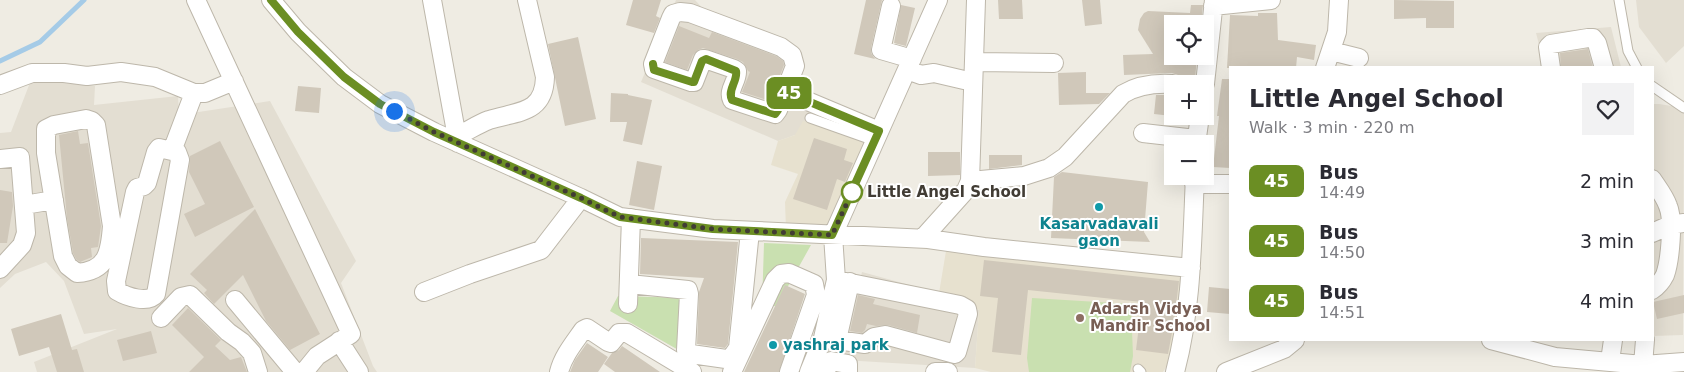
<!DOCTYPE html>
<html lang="en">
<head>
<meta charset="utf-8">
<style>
  body { margin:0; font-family:"DejaVu Sans",sans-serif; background:#f2f2f3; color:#2b2b33; height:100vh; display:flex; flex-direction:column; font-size:19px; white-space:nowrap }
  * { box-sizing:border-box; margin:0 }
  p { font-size:16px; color:#7c7c81 }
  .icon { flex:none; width:28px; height:28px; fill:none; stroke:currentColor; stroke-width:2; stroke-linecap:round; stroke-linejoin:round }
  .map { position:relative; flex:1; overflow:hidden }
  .sheet { position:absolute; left:1229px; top:66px; width:425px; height:275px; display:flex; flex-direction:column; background:#fff; border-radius:0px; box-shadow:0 5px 20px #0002 }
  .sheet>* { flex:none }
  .badge { padding:0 10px; border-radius:8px; font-size:18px; line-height:32px }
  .controls { position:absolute; left:1164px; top:15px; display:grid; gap:10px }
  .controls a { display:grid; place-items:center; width:50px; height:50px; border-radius:0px; background:#fff; box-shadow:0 5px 20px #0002; font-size:25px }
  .you { position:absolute; width:25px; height:25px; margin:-12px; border:4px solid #fff; border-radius:50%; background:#1a73e8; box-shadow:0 0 0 8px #1a73e833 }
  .map>.badge { position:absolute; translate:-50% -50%; box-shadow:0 0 0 2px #fff }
  .round { display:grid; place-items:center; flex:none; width:52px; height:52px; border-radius:0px; background:#f2f2f3 }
  .head { display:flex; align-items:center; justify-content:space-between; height:85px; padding:0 20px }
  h1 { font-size:24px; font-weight:800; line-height:38px }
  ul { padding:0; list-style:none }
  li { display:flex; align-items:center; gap:15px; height:60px; padding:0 20px }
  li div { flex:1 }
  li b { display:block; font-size:19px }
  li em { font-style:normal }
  li .badge { min-width:55px; font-weight:700; text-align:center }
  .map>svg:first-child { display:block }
  .residential { fill:#e3ded2 }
  .education { fill:#e7e1cf }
  .green { fill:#c9e0b0 }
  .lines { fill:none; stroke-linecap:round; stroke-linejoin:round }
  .stream { stroke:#a5cbe7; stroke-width:5 }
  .building { fill:#d0c8ba }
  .service-casing { stroke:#bdb7aa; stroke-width:11 }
  .minor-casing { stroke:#bdb7aa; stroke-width:20 }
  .service { stroke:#fff; stroke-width:9 }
  .minor { stroke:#fff; stroke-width:18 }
  .line-casing { stroke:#fff; stroke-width:11 }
  .line { stroke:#6b8e23; stroke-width:8 }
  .walk { stroke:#413c34; stroke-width:5; stroke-dasharray:0 9 }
  .stop-dot { fill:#fff; stroke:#6b8e23; stroke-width:2.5 }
  .culture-dot { fill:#0f9aa8; stroke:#fff; stroke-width:2 }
  .education-dot { fill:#8d6e63; stroke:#fff; stroke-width:2 }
  .labels { text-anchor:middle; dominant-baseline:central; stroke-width:4; stroke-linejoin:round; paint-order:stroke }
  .stop-label { font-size:15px; font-weight:bold; fill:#413c34; stroke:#fff; text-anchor:start }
  .culture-label { font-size:15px; font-weight:bold; fill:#0d838f; stroke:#fff }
  .education-label { font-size:15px; font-weight:bold; fill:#785e54; stroke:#fff; text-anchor:start }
</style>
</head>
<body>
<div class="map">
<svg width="1684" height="372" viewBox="0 0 1684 372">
  <rect width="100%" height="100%" fill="#efece3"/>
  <path class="residential" d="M676,0H695L705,11L789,54L801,90L888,127L795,135L778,141L641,82Z
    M1636,0H1684V46L1666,63L1639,27Z
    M1611,27L1621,67H1545L1536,33Z
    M31,80L95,86L94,105L178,96L179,115L270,101L356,261L341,283L373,366L377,372H37L34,362L117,329L84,334L64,281L46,262L15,274L0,288V133L11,132Z
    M1652,104H1659L1684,108L1683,335L1653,336Z
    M862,272L939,293L979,310L975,368L843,360L844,338Z"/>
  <path class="education" d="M803,121L880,143L836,230L786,229L785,202L798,174L771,165L778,141L795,135Z
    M946,251L1185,273L1175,353L1163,372H991L975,368L979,310L939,293Z"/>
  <path class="green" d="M764,243L811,245L777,306H762Z
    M618,296L691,298L689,356L610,311Z
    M1032,298L1131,304L1133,356L1130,372H1029L1027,358Z"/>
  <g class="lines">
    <path class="stream" d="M0,61L40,42L84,0"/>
  </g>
  <path class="building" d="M633,0H661L656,16L660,18L654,33L626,25Z
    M866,0H882L871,48V53L875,59L854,54Z
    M998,0H1022L1023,19H999Z
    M1082,0H1100L1102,24L1085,26Z
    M1394,0L1454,1V28H1426V18L1394,19Z
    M901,5L915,8L906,46L894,43Z
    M1191,5H1203L1201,24H1172V56H1197L1195,80L1182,79L1178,75L1172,73L1124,75L1123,55L1153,54L1138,30L1140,19L1144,13L1148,11L1190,13Z
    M1258,13H1277L1278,40L1316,45L1314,60L1297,57L1296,68H1227L1230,15L1258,16Z
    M679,26L709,38L712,32L776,56L783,61L784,65L770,101L742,92L750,72L748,71L743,62L737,59L703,48L698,50L693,55L687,70L665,62Z
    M578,37L596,119L565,126L548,44Z
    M1588,49L1593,68H1561L1560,53Z
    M1086,72V93H1110L1099,104L1059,105L1058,73Z
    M1222,79H1230V168L1213,167L1219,116H1217Z
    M298,86L321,88L319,113L295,111Z
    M611,93L628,94V95L652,100L642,145L623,141L627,122H610Z
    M1172,95V116L1154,114L1156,95Z
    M78,131L80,144L88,143L101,226L98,247L91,248L92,257L80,262L76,259L73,253L67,218L59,135Z
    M814,138L847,149L844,160L853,163L845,182L837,179L827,210L793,199Z
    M220,141L254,207L195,237L184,214L205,204L189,172L190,156Z
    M928,152H960V175L928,176Z
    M989,155H1022V165L989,169Z
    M637,161L662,166L654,210L629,205Z
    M1062,172L1148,182L1144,232L1150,242L1051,238L1054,177Z
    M0,190L12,192L13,206L7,243H0Z
    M255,209L320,334L290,350L266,321L243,275L214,304L204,293L207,290L190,274Z
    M641,238L738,242L728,344L725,348L697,344L699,292L704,278L640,274Z
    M984,260L1179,281L1174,322L1168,354L1136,350L1142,302L1028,290L1021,355L992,352L998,298L980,296Z
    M785,285L805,294L779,372H744Z
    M1209,287L1230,289V314L1207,312Z
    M858,295L875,299L873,304L920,315L917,333L888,325L876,326L867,324L865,330L862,333L850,331Z
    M1684,295V313L1657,319L1653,302Z
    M188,308L221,340L215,346L230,360L241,357L247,372H189L204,357L172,325Z
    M61,314L72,350L77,349L84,372H57L49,347L19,356L11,329Z
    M151,331L157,353L123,361L117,340Z
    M587,343L608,357L598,372H570L575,360Z
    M622,346L660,372H615L604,364L612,353L619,350Z"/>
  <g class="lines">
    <defs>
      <path id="service" d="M1619,0L1628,51L1637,68
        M1652,86L1684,108
        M810,118L875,141
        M1138,369L1141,372"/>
      <path id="minor" d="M196,0L351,334L317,356L304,372
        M271,0L298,32L344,77L380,104L434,132L581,198L620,217L713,229L928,239L984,247L1191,268
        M432,0L458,143
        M891,6L881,50L912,59
        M1213,6L1271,0
        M680,12L690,13L781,47L792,55L795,66L778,110L775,114L732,100C727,90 738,81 737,71L734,69L705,59H703L694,82H691L654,69L653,64L671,18L673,14Z
        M1331,51L1359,58
        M974,62L1054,63
        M1325,68L1337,32L1339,0
        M1551,68L1548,47L1551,44L1588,38H1593L1597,43L1604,68
        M907,70L921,75L934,73L964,80
        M1205,84L1214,0
        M0,85L32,73H64L87,76L121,72L155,77L194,93H205L234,81
        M786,92L879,131
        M86,119L92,121L96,125L112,226C110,253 107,271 77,273L68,266L63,256L46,153V129L54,125Z
        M1143,133L1196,139
        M457,136C468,131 478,124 489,120C518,111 544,114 545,77L527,0
        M1196,144L1200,116
        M172,151L159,148L156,152L147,183L144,186L137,188L135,192L116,281L117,291C127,297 148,304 156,294L180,160L177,152L172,151L194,93
        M0,159L20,157L26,233L22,245L0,269
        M1652,179C1658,188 1665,197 1668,206C1674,220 1670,261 1665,275C1662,281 1658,286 1652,290
        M970,181L1024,176L1049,168L1065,157L1123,94C1138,85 1155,83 1172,84
        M1194,184H1230
        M24,205L54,200
        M1652,233L1670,225L1684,223
        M922,239L966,190L970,181L976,0
        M629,284L688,290L689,294L686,350L691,354L726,359L731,358L738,348L750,231
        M424,292L470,274L541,250L581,198
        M235,300L295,372
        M628,304L631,218
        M161,318L181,297L190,295L228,332L242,342L252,353L258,372
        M823,338L865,344L874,337L885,335L955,354L957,352L968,314L967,309L960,305L836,280
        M837,340L850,282
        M1491,340L1555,357L1643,365L1684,362
        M339,341L359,372
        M1610,361L1613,340
        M1643,365L1645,340
        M559,372C563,356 574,343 583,330L587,328L608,342L611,343L619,333H627L692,372
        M732,372L775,280L781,274L789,273L814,284L816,295L789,372
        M809,372L823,338L836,280L833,235L938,0
        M826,372L828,364L831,361L848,364V372
        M935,372H948
        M1175,372C1192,309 1192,241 1195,176
        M1226,372L1284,349L1295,340"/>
    </defs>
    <use href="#service" class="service-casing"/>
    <use href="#minor" class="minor-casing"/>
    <use href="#service" class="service"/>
    <use href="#minor" class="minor"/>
  </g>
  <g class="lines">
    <defs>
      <path id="line" d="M271,0L298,32L344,77L380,104L434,132L581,198L620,217L713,229L832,235L879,131L786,92L778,110L775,114L732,100C727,90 738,81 736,71L706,59L702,61L694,82H692L654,70L653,64"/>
    </defs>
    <use href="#line" class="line-casing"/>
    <use href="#line" class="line"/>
    <path class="walk" d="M394,111L434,132L581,198L620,217L713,229L832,235L854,188L852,192"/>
  </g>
  <circle class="stop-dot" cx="852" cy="192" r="10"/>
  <g class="culture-dot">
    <circle cx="1099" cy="207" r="5"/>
    <circle cx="773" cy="345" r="5"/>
  </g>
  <circle class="education-dot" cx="1080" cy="318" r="5"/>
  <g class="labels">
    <g class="stop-label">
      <text x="867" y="192">Little Angel School</text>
    </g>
    <g class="culture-label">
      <text x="1099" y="224">Kasarvadavali<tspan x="1099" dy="17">gaon</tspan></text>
      <text x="783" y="345" text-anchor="start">yashraj park</text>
    </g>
    <g class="education-label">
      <text x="1090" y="309">Adarsh Vidya<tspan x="1090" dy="17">Mandir School</tspan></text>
    </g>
  </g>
</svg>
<div class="controls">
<a><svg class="icon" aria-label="locate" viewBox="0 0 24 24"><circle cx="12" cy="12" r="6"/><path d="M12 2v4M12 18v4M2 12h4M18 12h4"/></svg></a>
<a>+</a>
<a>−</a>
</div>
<div class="you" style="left:394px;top:111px"></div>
<b class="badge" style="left:789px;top:93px;background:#6b8e23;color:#fff">45</b>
<section class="sheet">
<div class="head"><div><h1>Little Angel School</h1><p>Walk · 3 min · 220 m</p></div><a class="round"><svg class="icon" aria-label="heart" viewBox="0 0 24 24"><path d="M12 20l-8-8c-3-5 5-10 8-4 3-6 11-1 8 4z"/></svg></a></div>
<ul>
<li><span class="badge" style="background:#6b8e23;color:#fff">45</span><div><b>Bus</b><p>14:49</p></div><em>2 min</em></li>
<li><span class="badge" style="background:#6b8e23;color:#fff">45</span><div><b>Bus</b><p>14:50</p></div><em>3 min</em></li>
<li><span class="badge" style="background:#6b8e23;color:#fff">45</span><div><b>Bus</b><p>14:51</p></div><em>4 min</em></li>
</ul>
</section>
</div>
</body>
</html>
